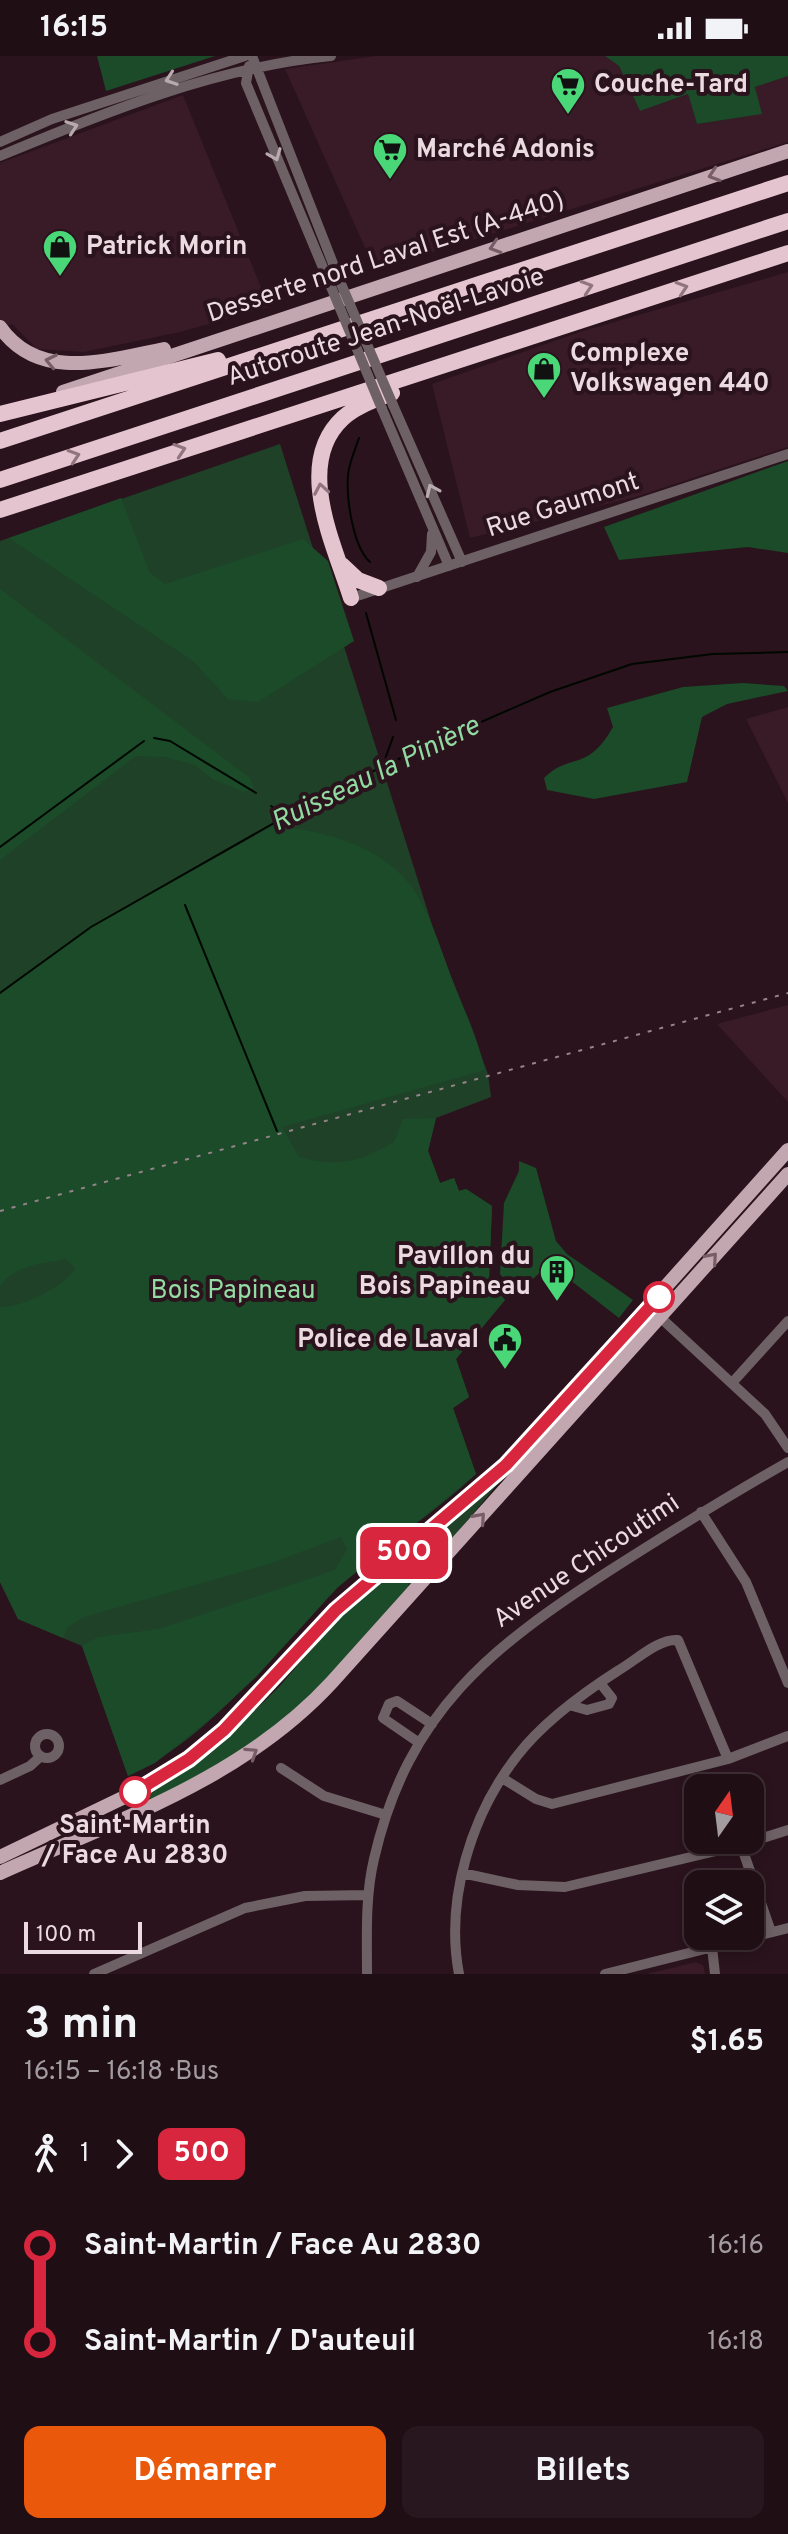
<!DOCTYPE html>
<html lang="fr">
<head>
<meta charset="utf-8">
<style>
  body { margin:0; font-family:Overpass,sans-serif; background:#28171e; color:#f1f3f6; height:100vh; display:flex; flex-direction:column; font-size:30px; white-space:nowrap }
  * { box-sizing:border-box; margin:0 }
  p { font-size:26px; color:#a29ca0 }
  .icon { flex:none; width:44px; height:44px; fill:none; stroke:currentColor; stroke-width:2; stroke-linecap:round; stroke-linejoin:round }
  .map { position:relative; height:1918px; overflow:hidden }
  .panel { display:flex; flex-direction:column; background:#200e15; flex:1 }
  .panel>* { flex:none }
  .badge { padding:0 16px; border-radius:12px; font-size:28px; line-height:52px }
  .needle { width:52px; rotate:14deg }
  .buttons { position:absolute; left:684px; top:1718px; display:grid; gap:16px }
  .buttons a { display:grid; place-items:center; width:80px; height:80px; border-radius:16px; background:#200e15; box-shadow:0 4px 12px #0003,0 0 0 2px #3d2e34; font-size:40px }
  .scale { position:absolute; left:24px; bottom:20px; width:118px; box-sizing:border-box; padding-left:8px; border:4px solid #ebdbe0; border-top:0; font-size:22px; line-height:28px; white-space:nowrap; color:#ebdbe0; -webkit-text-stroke:6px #2a131c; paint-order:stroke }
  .map>.badge { position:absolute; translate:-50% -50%; box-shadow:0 0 0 4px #fff }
  .legs { display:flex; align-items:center; gap:12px; height:88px; padding:0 24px; font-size:26px }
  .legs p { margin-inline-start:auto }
  .summary { display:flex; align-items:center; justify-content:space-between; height:136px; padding:0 24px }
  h1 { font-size:44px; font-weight:700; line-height:60px }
  .cta { display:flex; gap:16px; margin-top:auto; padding:16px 24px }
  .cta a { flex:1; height:92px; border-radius:16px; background:#ea580c; color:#fff; font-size:32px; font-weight:700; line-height:92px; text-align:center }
  .cta a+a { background:#28171e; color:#f1f3f6 }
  ul { padding:0 24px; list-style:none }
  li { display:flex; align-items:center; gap:28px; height:96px; font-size:30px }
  li i { display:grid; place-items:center; width:12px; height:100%; margin:0 10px; background:currentColor }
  li i::after { content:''; width:20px; height:20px; margin:-10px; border:6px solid; border-radius:50%; background:#200e15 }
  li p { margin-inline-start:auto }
  li:first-child i { background:linear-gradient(#0000 50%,currentColor 0) }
  li:last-child i { background:linear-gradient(currentColor 50%,#0000 0) }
  .status { display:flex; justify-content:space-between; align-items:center; height:56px; padding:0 40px; background:#200e15; direction:ltr }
  .status svg { height:22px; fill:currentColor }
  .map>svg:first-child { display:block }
  .built { fill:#381b26 }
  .green { fill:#1f4128 }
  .forest { fill:#1b4b29 }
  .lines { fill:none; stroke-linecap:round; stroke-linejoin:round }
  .stream { stroke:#000700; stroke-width:2 }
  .minor { stroke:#6e6165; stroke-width:10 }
  .major { stroke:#c2a7b0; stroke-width:14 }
  .highway { stroke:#e4c4ce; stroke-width:16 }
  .rail { stroke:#97848b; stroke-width:2; stroke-dasharray:4 8; stroke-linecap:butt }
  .minor-bridge { stroke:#6e6165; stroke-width:10 }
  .oneway { stroke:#b9aaaf }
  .oneway2 { stroke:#765d66 }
  .oneway3 { stroke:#90747e }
  .line-1-casing { stroke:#fff; stroke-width:18 }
  .line-1 { stroke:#d7263d; stroke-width:12 }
  .stop-1-dot { fill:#fff; stroke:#d7263d; stroke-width:4 }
  .labels { text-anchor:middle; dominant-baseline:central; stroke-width:8; stroke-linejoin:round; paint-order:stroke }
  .poi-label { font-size:26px; font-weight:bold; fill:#ebdbe0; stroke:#2a131c; text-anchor:start }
  .street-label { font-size:26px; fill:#ebdbe0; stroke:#2a131c }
  .park-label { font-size:26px; fill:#93dca3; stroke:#2a131c }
  .stop-label { font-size:26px; font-weight:bold; fill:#ebdbe0; stroke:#2a131c }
  .water-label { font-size:28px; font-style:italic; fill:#90d9a0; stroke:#2a131c }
</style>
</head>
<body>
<div class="status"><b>16:15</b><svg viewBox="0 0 49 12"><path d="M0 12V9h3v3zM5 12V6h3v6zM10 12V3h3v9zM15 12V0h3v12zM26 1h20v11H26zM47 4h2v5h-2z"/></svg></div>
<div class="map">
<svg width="788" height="1918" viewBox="0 0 788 1918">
  <rect width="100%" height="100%" fill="#2a131c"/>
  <path class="built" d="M376,0H605L619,10L640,55L688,38L697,68L761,58L755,31L788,20V86L375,214L285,13Z
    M183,39L269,251L180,276L84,296L37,293L12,268L0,272V107Z
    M788,216V391L635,441L470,482L432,328L583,275Z
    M788,651V747L746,663Z
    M788,949V1046L717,968Z
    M696,1906L703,1909L705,1918H647Z"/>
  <path class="green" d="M280,388L434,875L488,1018L491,1041L436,1062L428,1095L440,1127L454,1122L459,1135L466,1133L492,1150L489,1225L505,1244L456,1303L469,1341L453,1352L476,1418C432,1460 378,1492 335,1534C270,1599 212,1681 128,1720L82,1590L18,1563L0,1526V485Z
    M502,1423L410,1533L402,1508Z"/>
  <path class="forest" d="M97,0H215L106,35Z
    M605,0H788V20L755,31L762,58L697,68L688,38L640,55L619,10Z
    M788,405V497L748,491L619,504L604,471Z
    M121,442L150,517L165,528L303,483L328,505L354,585L258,646L228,643L193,605L9,482Z
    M0,533L250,722L254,732L244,736L212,723L195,709L165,701L136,700L0,804Z
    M743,627L784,630L788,635L727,648L702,661L687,726L594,743L547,734L544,722C570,696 587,717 613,671L607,652L683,631Z
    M273,770C321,774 381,789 411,830C430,856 440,891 451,921C463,951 478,982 485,1014L282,1071L299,1101C338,1112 360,1106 394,1086L403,1063L436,1062L428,1095L440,1127L454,1122L459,1135L466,1133L492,1150L489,1225L505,1244L456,1303L469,1341L453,1352L476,1418L337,1532L256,1621L215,1659L155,1707L128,1720L82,1590L98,1581L159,1573L335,1514L347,1493L341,1481L269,1508L84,1561L68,1571L63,1582L18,1563L0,1526V1251C18,1253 67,1230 75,1212L66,1203C44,1207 11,1210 0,1231V937L91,871Z
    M519,1105L536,1112L556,1185L567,1198L633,1244L619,1262L561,1217H550L549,1208L517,1238L500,1218L504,1147L519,1115Z
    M401,1508L410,1533C362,1585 316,1642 259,1685C226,1709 187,1725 152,1744L149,1741L148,1737L218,1690L279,1631L335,1565Z"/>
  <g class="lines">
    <path class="stream" d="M359,382C355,394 349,407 348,419C346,442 353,491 370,506
      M366,557L396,664
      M154,682L170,685L256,737
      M384,706L393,681
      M271,750L287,760
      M0,791L144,685
      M185,849L277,1075
      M0,937L91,871L318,742L419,693L550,636L632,608L713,598L788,596"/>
    <path class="minor" d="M252,0L339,223
      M249,10L246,27L329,226
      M0,86L52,63L245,0
      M0,100C105,56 217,11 331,0
      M393,349L462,506
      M382,353L449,510
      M417,521L431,496L432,478
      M351,542L788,398
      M649,1251L765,1358L788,1392
      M732,1327L788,1265
      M701,1456L746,1526L788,1627
      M569,1649L587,1654L609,1648L612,1642L600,1627
      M35 1690a12 12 0 1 1 24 0a12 12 0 1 1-24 0Z
      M418,1686L383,1662L389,1648L397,1645L432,1668
      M281,1712L324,1740L386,1759
      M502,1722L536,1743L552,1748L728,1703L788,1680
      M0,1724L30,1710L41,1700
      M741,1789L771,1876
      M462,1817L518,1829L565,1831L741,1789L788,1774
      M712,1891L715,1918
      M94,1918L245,1852L305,1840L368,1839
      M367,1918C367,1880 365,1841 374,1803C408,1655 491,1591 612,1513C670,1476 728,1440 788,1406
      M459,1918C445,1844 471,1759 517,1700C543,1666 583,1637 619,1614C635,1605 659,1582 678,1584L728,1703
      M605,1918L788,1872"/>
    <path class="major" d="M0,271C39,327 108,304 164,293
      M63,336L788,95
      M0,1801L135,1736L189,1703L224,1674L336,1554L506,1409L788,1094
      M0,1817C117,1764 243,1723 332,1626L788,1118"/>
    <path class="highway" d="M0,358L218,304
      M0,385L788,127
      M0,424L788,165
      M0,454L788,197
      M342,509L358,524L379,532
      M351,542C335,490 293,408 343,362C356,350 375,344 392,337"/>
    <path class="rail" d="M0,1155L788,937"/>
    <path class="minor-bridge" d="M339,223L393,349
      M329,226L382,353"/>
  </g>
  <defs><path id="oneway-chevron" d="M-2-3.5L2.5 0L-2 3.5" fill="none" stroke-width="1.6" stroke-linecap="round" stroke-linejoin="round" transform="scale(2)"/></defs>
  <g class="oneway">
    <use href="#oneway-chevron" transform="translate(171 23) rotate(161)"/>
    <use href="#oneway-chevron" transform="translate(72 71) rotate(-19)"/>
    <use href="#oneway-chevron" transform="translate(275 99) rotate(68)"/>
    <use href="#oneway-chevron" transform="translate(432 434) rotate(-114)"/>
  </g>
  <g class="oneway2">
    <use href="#oneway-chevron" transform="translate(714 119) rotate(162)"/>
    <use href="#oneway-chevron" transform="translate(495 191) rotate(162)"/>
    <use href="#oneway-chevron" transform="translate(51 305) rotate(-168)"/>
    <use href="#oneway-chevron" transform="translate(712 1202) rotate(-49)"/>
    <use href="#oneway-chevron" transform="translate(480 1462) rotate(-49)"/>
    <use href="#oneway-chevron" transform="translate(252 1697) rotate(-33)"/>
  </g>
  <g class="oneway3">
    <use href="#oneway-chevron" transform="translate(587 231) rotate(-18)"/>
    <use href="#oneway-chevron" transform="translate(682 232) rotate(-18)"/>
    <use href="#oneway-chevron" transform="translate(180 394) rotate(-18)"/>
    <use href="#oneway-chevron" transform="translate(74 400) rotate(-18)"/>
    <use href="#oneway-chevron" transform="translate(321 433) rotate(-100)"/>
  </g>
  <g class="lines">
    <defs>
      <path id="line-1" d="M135,1736L189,1703L224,1674L336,1554L506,1409L659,1241"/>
    </defs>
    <use href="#line-1" class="line-1-casing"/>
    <use href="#line-1" class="line-1"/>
  </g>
  <defs>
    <symbol id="supermarket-pin" viewBox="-11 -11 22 30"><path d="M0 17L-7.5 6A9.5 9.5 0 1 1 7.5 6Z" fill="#49d778" stroke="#2a131c"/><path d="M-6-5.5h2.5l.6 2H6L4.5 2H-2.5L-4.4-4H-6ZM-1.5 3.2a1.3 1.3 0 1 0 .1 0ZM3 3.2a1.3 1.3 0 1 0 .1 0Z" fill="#111"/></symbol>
    <symbol id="shop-pin" viewBox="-11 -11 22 30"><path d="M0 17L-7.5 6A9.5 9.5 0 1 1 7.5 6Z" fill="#49d778" stroke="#2a131c"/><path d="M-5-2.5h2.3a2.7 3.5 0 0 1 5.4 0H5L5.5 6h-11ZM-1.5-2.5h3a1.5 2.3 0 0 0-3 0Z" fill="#111"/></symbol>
    <symbol id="building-pin" viewBox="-11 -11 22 30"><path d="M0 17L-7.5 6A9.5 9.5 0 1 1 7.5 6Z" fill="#49d778" stroke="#2a131c"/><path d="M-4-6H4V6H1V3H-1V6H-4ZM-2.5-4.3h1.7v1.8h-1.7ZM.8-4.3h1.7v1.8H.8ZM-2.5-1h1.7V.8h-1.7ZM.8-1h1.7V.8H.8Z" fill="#111"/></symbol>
    <symbol id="civic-pin" viewBox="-11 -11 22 30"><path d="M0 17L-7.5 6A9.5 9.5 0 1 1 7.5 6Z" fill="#49d778" stroke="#2a131c"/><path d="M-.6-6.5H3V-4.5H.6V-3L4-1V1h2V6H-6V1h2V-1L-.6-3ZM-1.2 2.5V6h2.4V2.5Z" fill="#111"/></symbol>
  </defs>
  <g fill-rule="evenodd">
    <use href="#supermarket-pin" x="548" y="9" width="40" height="54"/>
    <use href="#supermarket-pin" x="370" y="74" width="40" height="54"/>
    <use href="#shop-pin" x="40" y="171" width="40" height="54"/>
    <use href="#shop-pin" x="524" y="293" width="40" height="54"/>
    <use href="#building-pin" x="537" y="1196" width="40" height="54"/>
    <use href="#civic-pin" x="485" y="1264" width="40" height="54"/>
  </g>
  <g class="stop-1-dot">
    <circle cx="659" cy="1241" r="14"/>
    <circle cx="135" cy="1736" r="14"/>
  </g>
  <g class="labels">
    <g class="poi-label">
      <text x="594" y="29">Couche-Tard</text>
      <text x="416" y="94">Marché Adonis</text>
      <text x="86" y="191">Patrick Morin</text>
      <text x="570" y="298">Complexe<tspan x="570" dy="30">Volkswagen 440</tspan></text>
      <text x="531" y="1201" text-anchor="end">Pavillon du<tspan x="531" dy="30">Bois Papineau</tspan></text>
      <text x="479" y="1284" text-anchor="end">Police de Laval</text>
    </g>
    <g class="street-label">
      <text transform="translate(386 202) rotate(-18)">Desserte nord Laval Est (A-440)</text>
      <text transform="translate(386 272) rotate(-18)">Autoroute Jean-Noël-Lavoie</text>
      <text transform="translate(563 450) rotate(-18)">Rue Gaumont</text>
      <text transform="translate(587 1506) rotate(-34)">Avenue Chicoutimi</text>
    </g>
    <g class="park-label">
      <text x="233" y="1235">Bois Papineau</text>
    </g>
    <g class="stop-label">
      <text x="135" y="1770">Saint-Martin<tspan x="135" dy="30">/ Face Au 2830</tspan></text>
    </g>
    <g class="water-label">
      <text transform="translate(376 719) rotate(-26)">Ruisseau la Pinière</text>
    </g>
  </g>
</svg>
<div class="buttons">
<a><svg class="needle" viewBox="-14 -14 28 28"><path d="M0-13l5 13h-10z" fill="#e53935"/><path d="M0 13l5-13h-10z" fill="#a29ca0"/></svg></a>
<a><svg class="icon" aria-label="layers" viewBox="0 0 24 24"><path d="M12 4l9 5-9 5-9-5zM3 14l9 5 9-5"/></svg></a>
</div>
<div class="scale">100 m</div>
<b class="badge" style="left:404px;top:1497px;background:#d7263d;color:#fff">50O</b>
</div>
<section class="panel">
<div class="summary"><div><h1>3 min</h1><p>16:15 – 16:18 · Bus</p></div><b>$1.65</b></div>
<div class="legs"><svg class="icon" aria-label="walk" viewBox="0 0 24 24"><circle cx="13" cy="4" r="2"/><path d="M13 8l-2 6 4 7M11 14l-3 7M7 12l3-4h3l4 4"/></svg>1<svg class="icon" aria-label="forward" viewBox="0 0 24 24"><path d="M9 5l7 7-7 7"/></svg><b class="badge" style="background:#d7263d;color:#fff">50O</b></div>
<ul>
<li><i style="color:#d7263d"></i><b>Saint-Martin / Face Au 2830</b><p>16:16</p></li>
<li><i style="color:#d7263d"></i><b>Saint-Martin / D'auteuil</b><p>16:18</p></li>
</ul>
<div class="cta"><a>Démarrer</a><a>Billets</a></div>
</section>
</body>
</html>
